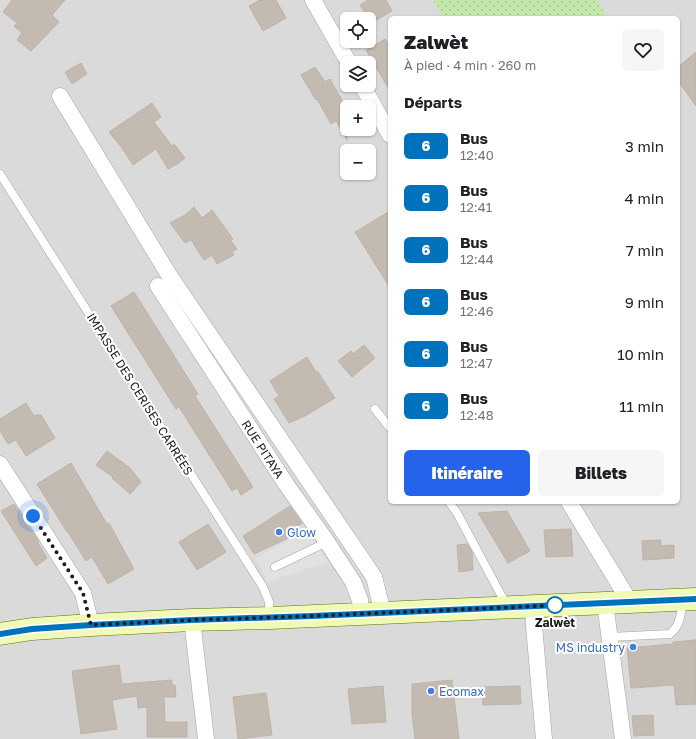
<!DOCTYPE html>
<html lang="fr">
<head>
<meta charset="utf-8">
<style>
  body { margin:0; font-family:"Golos Text",sans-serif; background:#f6f6f6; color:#202124; height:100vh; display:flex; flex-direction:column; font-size:15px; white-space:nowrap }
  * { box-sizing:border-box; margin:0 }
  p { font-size:13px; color:#757577 }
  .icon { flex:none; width:22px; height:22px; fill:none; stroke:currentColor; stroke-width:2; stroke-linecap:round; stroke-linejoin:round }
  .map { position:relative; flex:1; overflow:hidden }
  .details { position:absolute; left:388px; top:16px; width:292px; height:488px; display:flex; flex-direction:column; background:#fff; border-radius:6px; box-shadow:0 1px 3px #0004 }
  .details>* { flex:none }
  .badge { padding:0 8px; border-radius:6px; font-size:14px; line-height:26px }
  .buttons { position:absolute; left:340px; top:12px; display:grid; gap:8px }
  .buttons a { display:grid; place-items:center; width:36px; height:36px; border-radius:6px; background:#fff; box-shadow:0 1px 3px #0004; font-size:20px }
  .you { position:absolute; width:20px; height:20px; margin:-10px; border:3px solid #fff; border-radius:50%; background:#1a73e8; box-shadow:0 0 0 6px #1a73e833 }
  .map>.badge { position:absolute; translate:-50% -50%; box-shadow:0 0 0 2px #fff }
  h2 { padding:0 16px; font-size:15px; line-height:36px }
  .round { display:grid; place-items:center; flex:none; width:42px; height:42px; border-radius:6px; background:#f6f6f6 }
  .head { display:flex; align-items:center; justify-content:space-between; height:68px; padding:0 16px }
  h1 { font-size:19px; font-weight:800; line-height:30px }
  .action { display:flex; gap:8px; margin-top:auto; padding:8px 16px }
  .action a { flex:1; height:46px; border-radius:6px; background:#2563eb; color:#fff; font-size:16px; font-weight:800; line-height:46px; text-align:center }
  .action a+a { background:#f6f6f6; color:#202124 }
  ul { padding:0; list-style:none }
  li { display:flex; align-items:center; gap:12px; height:52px; padding:0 16px }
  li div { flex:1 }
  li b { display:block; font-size:15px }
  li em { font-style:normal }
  li .badge { min-width:44px; font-weight:700; text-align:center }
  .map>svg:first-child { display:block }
  .residential { fill:#dbdada; fill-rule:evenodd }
  .grass { fill:url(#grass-dots) }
  .parking { fill:#e1e1e1 }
  .building { fill:#c3bab2; stroke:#c0b3a5 }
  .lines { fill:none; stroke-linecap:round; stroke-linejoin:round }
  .service-casing { stroke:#a4a4a4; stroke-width:9 }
  .minor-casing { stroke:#a4a4a4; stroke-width:17 }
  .secondary-casing { stroke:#5e7206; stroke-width:23 }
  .service { stroke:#fff; stroke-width:8 }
  .minor { stroke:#fff; stroke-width:16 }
  .secondary { stroke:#f0f9b6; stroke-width:22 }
  .line-casing { stroke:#fff; stroke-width:9 }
  .line { stroke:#0072bc; stroke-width:6 }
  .walk { stroke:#1d1d1d; stroke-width:4; stroke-dasharray:0 7.2 }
  .shop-dot { fill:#3f7fe0; stroke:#fff; stroke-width:1.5 }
  .stop-dot { fill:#fff; stroke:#0072bc; stroke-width:2 }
  .labels { text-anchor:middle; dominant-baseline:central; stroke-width:4; stroke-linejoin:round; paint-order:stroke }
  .street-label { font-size:12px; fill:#1d1d1d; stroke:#fff }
  .shop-label { font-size:12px; fill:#366cbe; stroke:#fff; text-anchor:start }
  .stop-label { font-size:12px; font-weight:bold; fill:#1d1d1d; stroke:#fff }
</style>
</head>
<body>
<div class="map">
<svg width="696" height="739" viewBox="0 0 696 739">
  <defs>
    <pattern id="grass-dots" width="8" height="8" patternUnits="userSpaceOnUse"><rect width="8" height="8" fill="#c3e8a9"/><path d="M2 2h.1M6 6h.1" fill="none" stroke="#a7c791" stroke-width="1.8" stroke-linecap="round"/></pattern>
  </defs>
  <rect width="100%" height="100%" fill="#eeebe3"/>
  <path class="residential" d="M0,0H433L443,18H390V502H678V159L680,157L678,154V18H607L598,0H696V739H0ZM347,19H369V41H347ZM347,63H369V85H347ZM347,107H369V129H347ZM347,151H369V173H347Z"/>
  <path class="grass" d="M433,0H598L607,18H443Z"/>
  <path class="parking" d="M307,530L328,562L268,582L255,558Z"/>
  <path class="building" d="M12,0H65L52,15L59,22L31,51L17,40L22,33L14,26L17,23L3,12Z
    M260,0H276L286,18L263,31L249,6Z
    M368,0H386L392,11L371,23L360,5Z
    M385,39L390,47V91L366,50Z
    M696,52V106L678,81V67Z
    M81,63L87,74L72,84L65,72Z
    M315,67L325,82L330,79L347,109V140L336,121L331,124L317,99L316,100L301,75Z
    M152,103L161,117L154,122L172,146L174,144L185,158L179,163L168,169L156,149L133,165L122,148L109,132Z
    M194,207L202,218L212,210L233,239L231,241L237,249L232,252L234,255L217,264L212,255L204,260L191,240L185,243L170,223L185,215Z
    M390,211V288L355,232Z
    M134,292L198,394L195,396L253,487L241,495L237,488L232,491L179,407L176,409L111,306Z
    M364,345L375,358L352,377L338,361L351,351L353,354Z
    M307,357L316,372H318L335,398L305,416L289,423L274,399L279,396L270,381Z
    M26,403L34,416L36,415H41L55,438L26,456L16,440L8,444L0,431V419Z
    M107,451L130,468L141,482L130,494L112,478L113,477L96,465Z
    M71,463L107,524L109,523L134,569L108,584L92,557L86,561L68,532H67L37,484Z
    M14,504L31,531H32L39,542L38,543L47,558L36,566L1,511Z
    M290,506L302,523L294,528L297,534L254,554L243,536Z
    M507,511L530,551L508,563L478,513Z
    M208,524L226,552L197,570L179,542Z
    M571,529L573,556L546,557L544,530Z
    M661,540V546L674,545V558L643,560L642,541Z
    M467,544L472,552L473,570L459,572L457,545Z
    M696,640V704L676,705L674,685L631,688L627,648L673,644V642Z
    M119,665L122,684L172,680V685H175L176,697H164L165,722H187V737H147V707L138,708L137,696L112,700L117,729L81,734L72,671Z
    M452,680L459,739H415L412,714V684Z
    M383,686L386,722L352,724L348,689Z
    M520,686L521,704L483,705L482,687Z
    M266,693L272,735L238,739L233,697Z
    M653,715L654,735L634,736L632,716Z"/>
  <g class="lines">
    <defs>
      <path id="service" d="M0,174L263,587L269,602L270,618
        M375,409L390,428
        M449,502L457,513L507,606
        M275,567L327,542
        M610,637L670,634C681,625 680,615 683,601"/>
      <g id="minor">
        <path d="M313,0L349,63"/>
        <path d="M362,85L390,135"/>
        <path d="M60,96L169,275L374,577L383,613"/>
        <path id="s1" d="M158,286L286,484L327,542L353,582L360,600L362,614"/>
        <path d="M0,464L83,593L91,625"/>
        <path d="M569,502L630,602"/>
        <path d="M605,603L623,739"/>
        <path d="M533,606L534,626L544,739"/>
        <path d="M192,620L206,739"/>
      </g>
      <path id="secondary" d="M0,634L32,629L91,625L192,620L270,618L696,599"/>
    </defs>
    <use href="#service" class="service-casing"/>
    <use href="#minor" class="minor-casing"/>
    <use href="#secondary" class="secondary-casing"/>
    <use href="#service" class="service"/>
    <use href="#minor" class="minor"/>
    <use href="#secondary" class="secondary"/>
  </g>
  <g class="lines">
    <defs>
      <path id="line" d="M0,634L32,629L91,625L192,620L312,616L696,599"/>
    </defs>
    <use href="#line" class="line-casing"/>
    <use href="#line" class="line"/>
    <path class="walk" d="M33,516L83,593L91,625L192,620L312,616L562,605H555"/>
  </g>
  <g class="shop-dot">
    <circle cx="279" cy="532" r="4"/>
    <circle cx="633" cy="647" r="4"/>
    <circle cx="431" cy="691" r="4"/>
  </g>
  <circle class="stop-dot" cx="555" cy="605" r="8"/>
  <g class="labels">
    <g class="street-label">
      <text transform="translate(140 394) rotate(58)">IMPASSE DES CERISES CARRÉES</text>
      <text stroke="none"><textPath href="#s1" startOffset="194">RUE PITAYA</textPath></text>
    </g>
    <g class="shop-label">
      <text x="287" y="532">Glow</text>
      <text x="625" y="647" text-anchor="end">MS industry</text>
      <text x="439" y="691">Ecomax</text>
    </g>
    <g class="stop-label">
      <text x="555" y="622">Zalwèt</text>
    </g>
  </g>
</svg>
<div class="buttons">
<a><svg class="icon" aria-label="locate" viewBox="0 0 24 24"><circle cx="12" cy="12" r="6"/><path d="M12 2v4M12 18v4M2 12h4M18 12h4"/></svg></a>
<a><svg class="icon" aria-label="layers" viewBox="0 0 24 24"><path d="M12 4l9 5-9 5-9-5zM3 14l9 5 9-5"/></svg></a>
<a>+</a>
<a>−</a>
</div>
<div class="you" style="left:33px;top:516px"></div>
<section class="details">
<div class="head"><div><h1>Zalwèt</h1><p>À pied · 4 min · 260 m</p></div><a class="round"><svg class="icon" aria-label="heart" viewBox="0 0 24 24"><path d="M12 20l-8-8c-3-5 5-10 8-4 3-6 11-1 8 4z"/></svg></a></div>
<h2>Départs</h2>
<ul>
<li><span class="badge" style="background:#0072bc;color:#fff">6</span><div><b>Bus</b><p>12:40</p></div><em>3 min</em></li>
<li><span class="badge" style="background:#0072bc;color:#fff">6</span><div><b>Bus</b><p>12:41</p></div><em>4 min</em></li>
<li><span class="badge" style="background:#0072bc;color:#fff">6</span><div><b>Bus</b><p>12:44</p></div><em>7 min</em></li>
<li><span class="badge" style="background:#0072bc;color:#fff">6</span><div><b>Bus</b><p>12:46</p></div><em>9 min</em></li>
<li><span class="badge" style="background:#0072bc;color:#fff">6</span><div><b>Bus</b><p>12:47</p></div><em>10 min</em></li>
<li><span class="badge" style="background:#0072bc;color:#fff">6</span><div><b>Bus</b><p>12:48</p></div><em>11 min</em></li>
</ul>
<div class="action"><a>Itinéraire</a><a>Billets</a></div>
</section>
</div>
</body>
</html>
